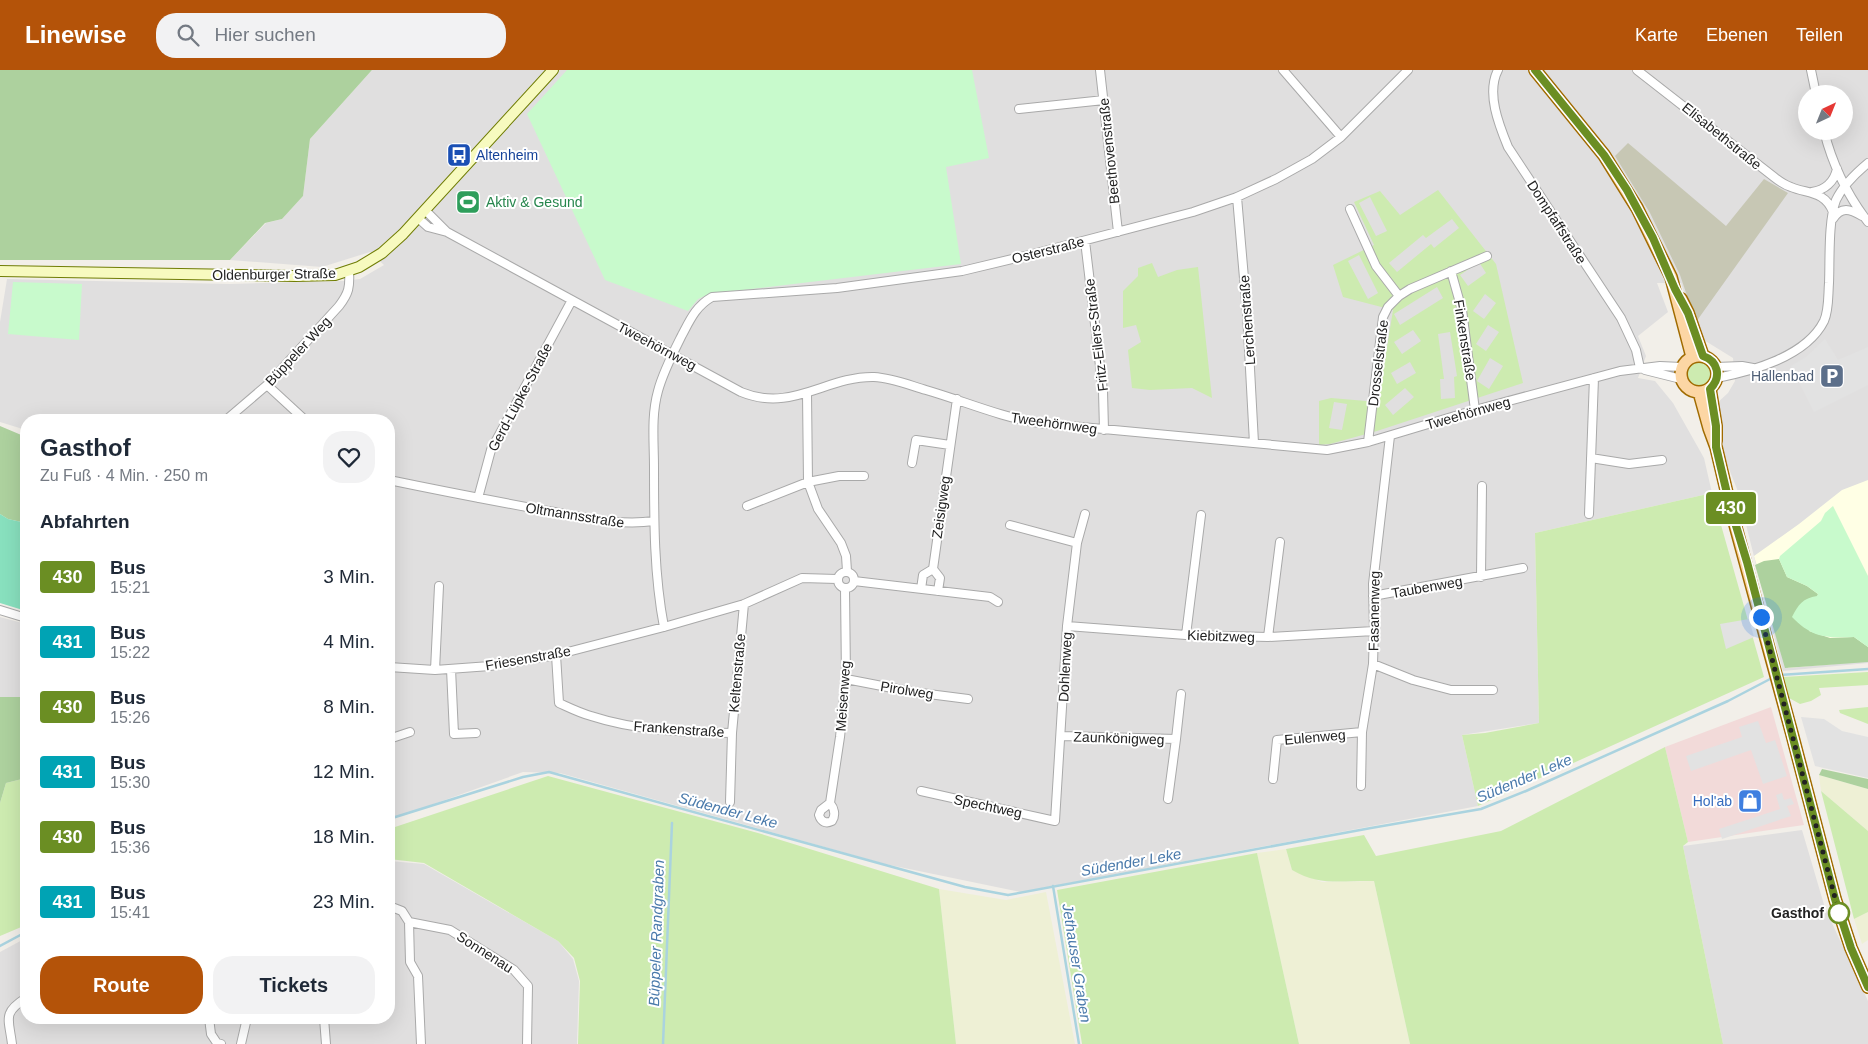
<!DOCTYPE html>
<html lang="de">
<head>
<meta charset="utf-8">
<style>
  body { margin:0; font-family:Arial,sans-serif; background:#f2f2f3; color:#1f2937; height:100vh; display:flex; flex-direction:column; font-size:19px; white-space:nowrap }
  * { box-sizing:border-box; margin:0 }
  p { font-size:16px; color:#747a83 }
  .icon { flex:none; width:28px; height:28px; fill:none; stroke:currentColor; stroke-width:2; stroke-linecap:round; stroke-linejoin:round }
  .map { position:relative; flex:1; overflow:hidden }
  .side { position:absolute; left:20px; top:344px; width:375px; height:610px; display:flex; flex-direction:column; background:#fff; border-radius:20px; box-shadow:0 5px 20px #0002 }
  .side>* { flex:none }
  .badge { padding:0 10px; border-radius:4px; font-size:18px; line-height:32px }
  .needle { width:32px; rotate:43deg }
  .fabs { position:absolute; left:1798px; top:15px; display:grid; gap:10px }
  .fabs a { display:grid; place-items:center; width:55px; height:55px; border-radius:50%; background:#fff; box-shadow:0 5px 20px #0002; font-size:25px }
  .you { position:absolute; width:25px; height:25px; margin:-12px; border:4px solid #fff; border-radius:50%; background:#1a73e8; box-shadow:0 0 0 8px #1a73e833 }
  .map>.badge { position:absolute; translate:-50% -50%; box-shadow:0 0 0 2px #fff }
  h2 { padding:0 20px; font-size:19px; line-height:45px }
  .round { display:grid; place-items:center; flex:none; width:52px; height:52px; border-radius:20px; background:#f2f2f3 }
  .headline { display:flex; align-items:center; justify-content:space-between; height:85px; padding:0 20px }
  h1 { font-size:24px; font-weight:700; line-height:38px }
  .primary-button { display:flex; gap:10px; margin-top:auto; padding:10px 20px }
  .primary-button a { flex:1; height:58px; border-radius:20px; background:#b45309; color:#fff; font-size:20px; font-weight:700; line-height:58px; text-align:center }
  .primary-button a+a { background:#f2f2f3; color:#1f2937 }
  ul { padding:0; list-style:none }
  li { display:flex; align-items:center; gap:15px; height:65px; padding:0 20px }
  li div { flex:1 }
  li b { display:block; font-size:19px }
  li em { font-style:normal }
  li .badge { min-width:55px; font-weight:700; text-align:center }
  header { display:flex; align-items:center; gap:30px; box-sizing:border-box; height:70px; padding:0 25px; background:#b45309; color:#fff }
  header strong { font-size:24px }
  nav { display:flex; gap:28px; margin-inline-start:auto; font-size:18px }
  .search { width:350px; height:45px; background:#f2f2f3; display:flex; align-items:center; gap:12px; box-sizing:border-box; padding:0 18px; border-radius:20px; color:#747a83; font-size:19px }
  .map>svg:first-child { display:block }
  .residential { fill:#e0dfdf; fill-rule:evenodd }
  .commercial { fill:#f2dad9 }
  .education { fill:#ffffe5 }
  .construction { fill:#c7c7b4 }
  .farmland { fill:#eef0d5 }
  .grass { fill:#cdebb0; fill-rule:evenodd }
  .forest { fill:#add19e }
  .park { fill:#c8facc }
  .pitch { fill:#88e0be }
  .parking { fill:#e2e2e2 }
  .lines { fill:none; stroke-linecap:round; stroke-linejoin:round }
  .stream { stroke:#aad3df; stroke-width:2.5 }
  .minor-casing { stroke:#a9a9a9; stroke-width:10 }
  .secondary-casing { stroke:#707d05; stroke-width:12 }
  .primary-casing { stroke:#a06b00; stroke-width:14 }
  .minor { stroke:#fff; stroke-width:8 }
  .secondary { stroke:#f7fabf; stroke-width:10 }
  .primary { stroke:#fcd6a4; stroke-width:11 }
  .line-casing { stroke:#fff; stroke-width:11 }
  .line { stroke:#6b8e23; stroke-width:8 }
  .walk { stroke:#222; stroke-width:5; stroke-dasharray:0 9 }
  .stop-dot { fill:#fff; stroke:#6b8e23; stroke-width:2.5 }
  .labels { text-anchor:middle; dominant-baseline:central; stroke-width:4; stroke-linejoin:round; paint-order:stroke }
  .street-label { font-size:14px; fill:#222; stroke:#fff }
  .transit-label { font-size:14px; fill:#164399; stroke:#fff; text-anchor:start }
  .leisure-label { font-size:14px; fill:#27864d; stroke:#fff; text-anchor:start }
  .service-label { font-size:14px; fill:#4e5e75; stroke:#fff; text-anchor:end }
  .shop-label { font-size:14px; fill:#366cbe; stroke:#fff; text-anchor:end }
  .stop-label { font-size:14px; font-weight:bold; fill:#222; stroke:#fff; text-anchor:end }
  .water-label { font-size:15px; font-style:italic; fill:#4a7aab; stroke:#fff }
</style>
</head>
<body>
<header>
<strong>Linewise</strong>
<div class="search"><svg class="icon" aria-label="search" viewBox="0 0 24 24"><circle cx="10" cy="10" r="6"/><path d="M15 15l6 6"/></svg>Hier suchen</div>
<nav><a>Karte</a><a>Ebenen</a><a>Teilen</a></nav>
</header>
<div class="map">
<svg width="1868" height="974" viewBox="0 0 1868 974">
  <rect width="100%" height="100%" fill="#f2efe9"/>
  <path class="residential" d="M372,0H1868V593L1783,601L1737,419L1725,389L1716,334L1728,323L1735,311L1733,288L1699,267L1681,213H1657L1668,242L1638,266L1646,286L1638,308L1655,311L1673,333L1704,388L1712,423L1535,463L1539,653L1462,665L1478,736L1021,822L885,794L560,703L523,702L389,750V350H26V360L0,352V252L7,209L230,214L344,211L360,209L384,195L370,182L322,197L230,190L266,153L282,149L303,126L310,69ZM1806,24H1844V61H1806Z
    M0,547L26,554V627H0Z
    M1802,760L1825,838L1868,931V974H1723L1683,776Z
    M389,791L424,794L558,871L573,889L579,911L577,974H0V882L26,868V948H389Z"/>
  <path class="commercial" d="M1771,637L1804,755L1688,772L1665,677Z"/>
  <path class="education" d="M1868,410V591L1788,598L1754,486L1799,454L1842,420Z"/>
  <path class="construction" d="M1628,73L1726,156L1764,109L1788,123L1696,252L1680,205L1650,143L1615,86Z"/>
  <path class="farmland" d="M1819,705L1868,719V761L1821,721Z
    M1286,779L1292,800L1322,812L1374,811L1410,974H1299L1257,783Z
    M939,819L1006,830L1046,822L1075,974H956Z
    M1868,842V870L1862,874L1854,849Z"/>
  <path class="grass" d="M1438,120L1496,194L1523,313L1377,361L1330,374L1319,375V331L1331,328L1378,332L1393,240L1343,227L1333,195L1374,175L1354,132L1380,121L1400,145ZM1370,127L1387,161L1376,166L1359,133ZM1452,149L1459,158L1434,178L1431,174L1397,202L1389,193L1423,165L1426,168ZM1359,185L1378,223L1368,229L1348,191ZM1479,192L1486,203L1468,216L1460,205ZM1437,217L1443,228L1400,255L1394,244ZM1485,224L1496,233L1484,249L1473,241ZM1488,255L1499,262L1486,281L1476,274ZM1413,260L1421,271L1402,284L1394,272ZM1450,262L1457,306L1454,307L1455,328L1441,329L1440,309H1444L1438,264ZM1490,288L1503,296L1489,319L1477,311ZM1410,292L1416,303L1397,314L1391,303ZM1405,318L1414,327L1393,345L1385,335ZM1334,332L1347,334L1342,360L1329,358Z
    M1152,193L1158,207L1177,200L1198,197L1212,328L1192,318L1150,320L1132,318L1128,280L1141,272L1136,255L1123,258V221L1138,206V198Z
    M1686 304a13 13 0 1 1 26 0a13 13 0 1 1-26 0Z
    M1712,423L1764,607L1478,736L1462,665L1485,663L1539,653L1535,463Z
    M1868,602V615L1819,618L1821,625L1811,631L1800,634L1789,628L1783,607Z
    M1868,637V654L1840,643L1839,640Z
    M1665,677L1688,772L1683,776L1723,974H1410L1374,811C1343,810 1321,817 1292,800L1286,779L1364,765L1376,786L1501,761Z
    M548,706L758,763L939,819L956,974H578L580,911L574,888L558,871L424,793L389,789V759Z
    M26,708V855L0,866V733L6,713Z
    M1821,721L1868,761V842L1854,849Z
    M1257,783L1299,974H1082L1057,820Z"/>
  <path class="forest" d="M0,0H372L310,69L303,126L282,149L265,153L230,190H0Z
    M0,356L26,367V453L8,449L0,444Z
    M1779,489L1787,507L1807,516L1818,524L1809,561L1830,568L1854,567L1868,577V592L1785,598L1755,495L1764,491Z
    M0,627H26V708L6,713L0,733Z
    M1822,699L1868,709V719L1819,705Z"/>
  <path class="park" d="M567,0H972L989,88L946,97L961,194L709,224L698,229L688,241L605,210L527,44Z
    M13,212L82,214L79,270L8,264Z
    M1833,436L1868,506V577L1854,567C1827,568 1812,568 1792,547C1798,535 1803,528 1817,526L1818,524L1807,516L1787,507L1779,489L1780,486L1821,451L1825,443Z"/>
  <path class="pitch" d="M0,444L8,449L26,453V541L0,533Z"/>
  <path class="parking" d="M1825,269L1838,290L1868,277V315L1814,342L1791,296L1806,287Z
    M1749,549L1754,567L1726,579L1720,554Z
    M1801,647L1824,649L1842,661L1868,667V708L1815,696Z
    M1758,651L1766,673L1775,670L1787,706L1763,714L1751,680L1691,701L1686,686L1742,667L1739,657Z
    M1782,723L1784,730L1791,728L1794,734L1787,736L1791,746L1722,769L1719,759L1780,739L1776,725Z"/>
  <g class="lines">
    <path class="stream" d="M1780,605L1868,599
      M389,749L523,707L549,702L965,817L1008,825L1371,758L1481,739L1526,721L1728,631L1772,608
      M1053,816L1079,974
      M0,876L26,862
      M663,974L672,753"/>
    <defs>
      <path id="minor" d="M1100,0L1118,162
        M1283,0L1341,67
        M1498,0C1486,23 1499,55 1508,77L1621,248L1636,280L1640,298
        M1637,0L1774,107C1779,111 1785,115 1791,117C1808,124 1825,121 1833,142
        M1811,0L1816,24
        M1019,39L1104,30
        M1824,61C1832,93 1848,126 1868,152
        M1812,122C1825,120 1834,112 1837,99
        M1237,127L1247,243L1254,373
        M1350,139L1376,196L1399,226
        M425,140L447,162
        M418,148L428,157L447,162L741,322C792,343 826,306 874,307C892,308 909,315 926,320C964,331 1000,347 1039,353L1327,380L1368,372L1475,340L1620,301L1660,296L1682,297
        M1833,149C1841,136 1850,139 1862,146
        M1085,171L1103,321L1104,360
        M1451,201L1462,240L1475,340
        M1716,297L1742,296L1753,298
        M1645,300L1681,309
        M1717,308C1752,301 1806,287 1824,251C1829,240 1828,226 1829,213C1830,190 1828,151 1836,130C1843,115 1856,103 1868,93
        M267,315L305,350
        M807,323L808,412L818,439L841,473L846,486L847,501
        M226,350L267,315L339,236C349,223 350,217 349,201
        M1368,372L1383,247L1388,237L1399,226L1410,219L1487,186
        M1591,388L1629,394L1662,390
        M912,393L916,370L950,375
        M389,410C442,421 494,431 548,441C583,447 618,456 654,451
        M478,428L491,380L572,230
        M747,436L808,412L839,406H864
        M1589,444L1594,308
        M1010,455L1077,473
        M933,499L957,329
        M933,499L940,508L938,521
        M838 510a8 8 0 1 1 16 0a8 8 0 1 1-16 0Z
        M1481,507L1482,416
        M854,511L990,527L998,532
        M921,519L923,505L933,499
        M1373,526L1523,498
        M0,540L26,548
        M1067,556L1186,565L1268,567L1374,561
        M664,557C654,505 654,451 654,397C654,372 651,346 658,321C663,302 673,283 682,265C690,250 696,236 712,227L837,218L962,201L1029,185L1193,142L1237,127L1276,109L1312,89L1341,67L1408,0
        M1186,565L1201,445
        M1268,567L1280,472
        M556,585L559,633C570,638 580,643 591,646C637,661 684,662 732,663
        M1373,594L1413,610L1451,620H1493
        M389,597L435,600L490,596L556,585L664,557L744,534L802,508L837,509
        M451,599L454,664L476,663
        M435,600L439,516
        M846,609L913,622L968,629
        M1061,666L1176,669L1181,624
        M389,669L410,662
        M1273,709L1277,670L1362,662
        M1361,716L1362,662L1373,594L1374,561L1373,514L1390,366
        M921,721L1055,751L1067,556L1077,473L1085,444
        M1168,729L1176,669
        M730,732L732,663L744,534
        M830,733C834,738 836,745 832,751C826,754 821,752 819,745L821,740L830,733L840,667L846,609L845,518
        M389,836L402,841L409,852
        M209,948L211,964L217,973L221,974
        M324,948L326,974
        M12,974C9,949 2,943 26,928
        M241,974L247,948
        M421,974L418,906L410,892L409,852L450,860L514,900L528,916L527,974"/>
      <path id="secondary" d="M0,201L295,206L335,205L359,197L382,183L403,164L553,0"/>
      <path id="primary" d="M1535,0L1604,85L1637,138L1671,207L1692,287
        M1681,229L1688,243L1703,286
        M1681 304a18 18 0 1 1 36 0a18 18 0 1 1-36 0Z
        M1710,319L1716,356V371
        M1699,322L1709,358L1716,377L1730,436L1792,664L1835,829L1851,878L1868,917"/>
    </defs>
    <use href="#minor" class="minor-casing"/>
    <use href="#secondary" class="secondary-casing"/>
    <use href="#primary" class="primary-casing"/>
    <use href="#minor" class="minor"/>
    <use href="#secondary" class="secondary"/>
    <use href="#primary" class="primary"/>
  </g>
  <g class="lines">
    <defs>
      <path id="line" d="M1535,0L1604,85L1627,120L1653,168L1675,219L1688,243L1703,286C1718,291 1722,307 1710,319L1716,356V377L1730,436L1747,492L1835,829L1851,878L1868,917"/>
    </defs>
    <use href="#line" class="line-casing"/>
    <use href="#line" class="line"/>
    <path class="walk" d="M1761,547L1839,843"/>
  </g>
  <defs>
    <symbol id="bus-square" viewBox="-11 -11 22 22"><rect x="-9" y="-9" width="18" height="18" rx="4" fill="#1a4fb4" stroke="#fff"/><path d="M-5-6H5V4H4V6H2V4H-2V6H-4V4H-5ZM-3.5-4V0h7V-4ZM-3.5 1.2v1.5H-2V1.2ZM2 1.2v1.5H3.5V1.2Z" fill="#fff"/></symbol>
    <symbol id="stadium-square" viewBox="-11 -11 22 22"><rect x="-9" y="-9" width="18" height="18" rx="4" fill="#2e9e5b" stroke="#fff"/><path d="M0-5a6.5 5 0 1 0 0 10a6.5 5 0 1 0 0-10ZM-3.5-1.8h7v3.6h-7Z" fill="#fff"/></symbol>
    <symbol id="parking-square" viewBox="-11 -11 22 22"><rect x="-9" y="-9" width="18" height="18" rx="4" fill="#5c6f8a" stroke="#fff"/><path d="M-3.5-5.5H1a3.5 3.5 0 0 1 0 7H-1V5.5H-3.5ZM-1-3.4V-.6H.8a1.4 1.4 0 0 0 0-2.8Z" fill="#fff"/></symbol>
    <symbol id="shop-square" viewBox="-11 -11 22 22"><rect x="-9" y="-9" width="18" height="18" rx="4" fill="#3f7fe0" stroke="#fff"/><path d="M-5-2.5h2.3a2.7 3.5 0 0 1 5.4 0H5L5.5 6h-11ZM-1.5-2.5h3a1.5 2.3 0 0 0-3 0Z" fill="#fff"/></symbol>
  </defs>
  <g fill-rule="evenodd">
    <use href="#bus-square" x="445" y="71" width="28" height="28"/>
    <use href="#stadium-square" x="454" y="118" width="28" height="28"/>
    <use href="#parking-square" x="1818" y="292" width="28" height="28"/>
    <use href="#shop-square" x="1736" y="717" width="28" height="28"/>
  </g>
  <circle class="stop-dot" cx="1839" cy="843" r="10"/>
  <g class="labels">
    <g class="street-label">
      <text transform="translate(1722 66) rotate(39)">Elisabethstraße</text>
      <text transform="translate(1109 81) rotate(-96)">Beethovenstraße</text>
      <text transform="translate(1557 152) rotate(57)">Dompfaffstraße</text>
      <text transform="translate(1048 180) rotate(-14)">Osterstraße</text>
      <text transform="translate(274 204) rotate(-1)">Oldenburger Straße</text>
      <text transform="translate(1247 250) rotate(-94)">Lerchenstraße</text>
      <text transform="translate(1096 265) rotate(-97)">Fritz-Eilers-Straße</text>
      <text transform="translate(1465 270) rotate(81)">Finkenstraße</text>
      <text transform="translate(657 276) rotate(28)">Tweehörnweg</text>
      <text transform="translate(298 281) rotate(-47)">Büppeler Weg</text>
      <text transform="translate(1378 293) rotate(-83)">Drosselstraße</text>
      <text transform="translate(520 327) rotate(-62)">Gerd-Lüpke-Straße</text>
      <text transform="translate(1468 343) rotate(-16)">Tweehörnweg</text>
      <text transform="translate(1054 353) rotate(8)">Tweehörnweg</text>
      <text transform="translate(941 437) rotate(-82)">Zeisigweg</text>
      <text transform="translate(575 445) rotate(9)">Oltmannsstraße</text>
      <text transform="translate(1427 517) rotate(-10)">Taubenweg</text>
      <text transform="translate(1374 541) rotate(-89)">Fasanenweg</text>
      <text transform="translate(1221 566) rotate(2)">Kiebitzweg</text>
      <text transform="translate(528 588) rotate(-10)">Friesenstraße</text>
      <text transform="translate(1065 597) rotate(-87)">Dohlenweg</text>
      <text transform="translate(737 603) rotate(-85)">Keltenstraße</text>
      <text transform="translate(907 620) rotate(9)">Pirolweg</text>
      <text transform="translate(843 626) rotate(-86)">Meisenweg</text>
      <text transform="translate(679 659) rotate(4)">Frankenstraße</text>
      <text transform="translate(1315 667) rotate(-5)">Eulenweg</text>
      <text transform="translate(1119 668) rotate(2)">Zaunkönigweg</text>
      <text transform="translate(988 736) rotate(12)">Spechtweg</text>
      <text transform="translate(485 882) rotate(33)">Sonnenau</text>
    </g>
    <g class="transit-label">
      <text x="476" y="85">Altenheim</text>
    </g>
    <g class="leisure-label">
      <text x="486" y="132">Aktiv &amp; Gesund</text>
    </g>
    <g class="service-label">
      <text x="1814" y="306">Hallenbad</text>
    </g>
    <g class="shop-label">
      <text x="1732" y="731">Hol'ab</text>
    </g>
    <g class="stop-label">
      <text x="1824" y="843">Gasthof</text>
    </g>
    <g class="water-label">
      <text transform="translate(1524 708) rotate(-23)">Südender Leke</text>
      <text transform="translate(728 740) rotate(15)">Südender Leke</text>
      <text transform="translate(1131 792) rotate(-10)">Südender Leke</text>
      <text transform="translate(656 863) rotate(-88)">Büppeler Randgraben</text>
      <text transform="translate(1077 893) rotate(81)">Jethauser Graben</text>
    </g>
  </g>
</svg>
<div class="fabs">
<a><svg class="needle" viewBox="-14 -14 28 28"><path d="M0-13l5 13h-10z" fill="#e53935"/><path d="M0 13l5-13h-10z" fill="#747a83"/></svg></a>
</div>
<div class="you" style="left:1761px;top:547px"></div>
<b class="badge" style="left:1731px;top:438px;background:#6b8e23;color:#fff">430</b>
<section class="side">
<div class="headline"><div><h1>Gasthof</h1><p>Zu Fuß · 4 Min. · 250 m</p></div><a class="round"><svg class="icon" aria-label="heart" viewBox="0 0 24 24"><path d="M12 20l-8-8c-3-5 5-10 8-4 3-6 11-1 8 4z"/></svg></a></div>
<h2>Abfahrten</h2>
<ul>
<li><span class="badge" style="background:#6b8e23;color:#fff">430</span><div><b>Bus</b><p>15:21</p></div><em>3 Min.</em></li>
<li><span class="badge" style="background:#00a3b4;color:#fff">431</span><div><b>Bus</b><p>15:22</p></div><em>4 Min.</em></li>
<li><span class="badge" style="background:#6b8e23;color:#fff">430</span><div><b>Bus</b><p>15:26</p></div><em>8 Min.</em></li>
<li><span class="badge" style="background:#00a3b4;color:#fff">431</span><div><b>Bus</b><p>15:30</p></div><em>12 Min.</em></li>
<li><span class="badge" style="background:#6b8e23;color:#fff">430</span><div><b>Bus</b><p>15:36</p></div><em>18 Min.</em></li>
<li><span class="badge" style="background:#00a3b4;color:#fff">431</span><div><b>Bus</b><p>15:41</p></div><em>23 Min.</em></li>
</ul>
<div class="primary-button"><a>Route</a><a>Tickets</a></div>
</section>
</div>
</body>
</html>
